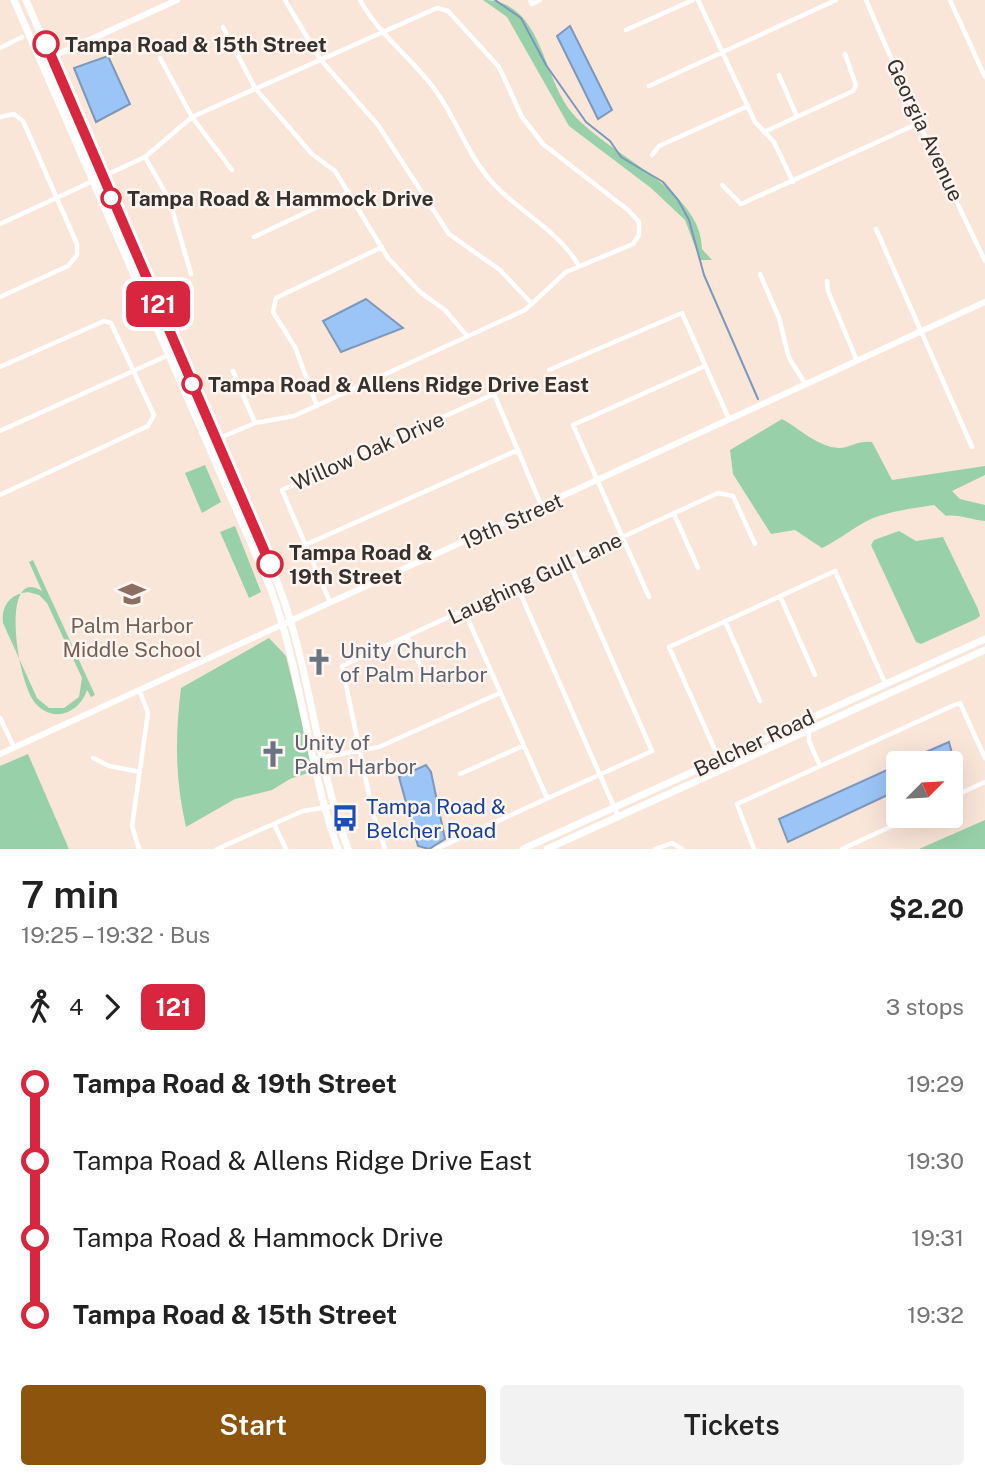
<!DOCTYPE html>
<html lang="en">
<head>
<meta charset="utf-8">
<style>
  body { margin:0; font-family:"Public Sans",sans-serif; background:#f2f2f2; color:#222; height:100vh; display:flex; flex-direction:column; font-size:26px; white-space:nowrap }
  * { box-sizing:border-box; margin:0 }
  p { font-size:23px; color:#767676 }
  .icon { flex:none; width:38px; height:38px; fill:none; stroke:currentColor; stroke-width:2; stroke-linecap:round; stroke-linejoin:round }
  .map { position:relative; height:849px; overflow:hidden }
  .sheet { display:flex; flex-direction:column; background:#fff; flex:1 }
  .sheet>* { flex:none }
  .badge { padding:0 14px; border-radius:10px; font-size:24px; line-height:46px }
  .needle { width:46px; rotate:66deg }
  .fabs { position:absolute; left:886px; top:751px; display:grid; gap:14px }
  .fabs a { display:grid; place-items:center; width:77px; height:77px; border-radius:7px; background:#fff; box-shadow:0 7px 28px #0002; font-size:35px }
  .map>.badge { position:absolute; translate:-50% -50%; box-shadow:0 0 0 4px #fff }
  .legs { display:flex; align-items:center; gap:10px; height:77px; padding:0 21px; font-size:23px }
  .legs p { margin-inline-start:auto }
  .overview { display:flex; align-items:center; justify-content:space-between; height:119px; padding:0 21px }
  h1 { font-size:38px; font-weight:600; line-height:52px }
  .primary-button { display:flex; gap:14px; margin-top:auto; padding:14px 21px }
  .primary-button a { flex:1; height:80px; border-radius:7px; background:#8d540d; color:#fff; font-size:28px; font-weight:600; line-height:80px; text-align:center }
  .primary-button a+a { background:#f2f2f2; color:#222 }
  ul { padding:0 21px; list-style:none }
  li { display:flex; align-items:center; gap:24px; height:77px; font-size:26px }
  li i { display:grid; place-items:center; width:10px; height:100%; margin:0 9px; background:currentColor }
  li i::after { content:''; width:18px; height:18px; margin:-9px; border:5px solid; border-radius:50%; background:#fff }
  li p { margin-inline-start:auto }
  li:first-child i { background:linear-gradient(#0000 50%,currentColor 0) }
  li:last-child i { background:linear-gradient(currentColor 50%,#0000 0) }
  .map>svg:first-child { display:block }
  .green { fill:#98d1a9; fill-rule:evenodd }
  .water { fill:#9bc5f7; stroke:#7d98ba; stroke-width:2 }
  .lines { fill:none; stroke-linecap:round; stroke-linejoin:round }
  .stream { stroke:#7d98ba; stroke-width:2 }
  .minor { stroke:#fff; stroke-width:4.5 }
  .tertiary { stroke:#fff; stroke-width:6 }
  .secondary { stroke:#fff; stroke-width:7 }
  .line-1-casing { stroke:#fff; stroke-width:16 }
  .line-1 { stroke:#d7263d; stroke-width:10 }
  .stop-1-dot { fill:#fff; stroke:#d7263d; stroke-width:3.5 }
  .labels { text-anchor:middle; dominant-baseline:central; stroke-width:5; stroke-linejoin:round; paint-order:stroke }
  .stop-label { font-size:21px; font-weight:bold; fill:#37302b; stroke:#fef5f1; text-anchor:start }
  .street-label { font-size:21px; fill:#37302b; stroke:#fef5f1 }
  .education-label { font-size:21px; fill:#785e54; stroke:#fef5f1 }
  .worship-label { font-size:21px; fill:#5b616d; stroke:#fef5f1; text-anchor:start }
  .transit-label { font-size:21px; fill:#164399; stroke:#fef5f1; text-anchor:start }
</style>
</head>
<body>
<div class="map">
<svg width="985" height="849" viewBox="0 0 985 849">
  <rect width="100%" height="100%" fill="#fae5d9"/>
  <path class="green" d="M483,0C543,0 541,77 573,114C611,157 702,190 702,249L712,260H700L685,220L651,188L569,126L507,17Z
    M782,419C800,429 818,447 839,448C850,448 857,440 872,442L892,480L985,466V475L952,491L960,499L985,505V521C971,520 959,514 946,516L934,505C915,508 882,512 865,522C850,530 837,541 822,548L795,530L771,534L733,474L730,450Z
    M205,465L221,502L202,513L185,473Z
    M235,526L261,592L249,598L220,532Z
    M899,531L916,541L943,537L978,609L980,616L976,619L921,644L916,642L871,545L874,540Z
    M33,560L95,695L91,697L87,690C80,712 54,724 36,704C16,682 0,564 42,591L29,562ZM28,592L39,595L47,603L82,678L79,697L64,708H49L37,698L3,623C1,606 10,594 28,592Z
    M269,638L286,656L314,771L290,779L272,790L235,799L186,827C175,780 175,736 181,688Z
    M28,754L69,849H0V766Z
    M985,820V849H919Z"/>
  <path class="water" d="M570,26L612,110L598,119L557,36Z
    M108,56L130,104L96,122L74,68Z
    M366,299L403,328L341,352L323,321Z
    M949,742L954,761L950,764L901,763Z
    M426,765L431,772L445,839L429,849L418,846L399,777Z
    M898,765V790L788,842L779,819Z"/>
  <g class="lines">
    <path class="stream" d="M495,0L521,18L546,65L586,122L610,141L621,157L663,182L678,200L689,220L704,275L758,399"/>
    <path class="minor" d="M285,0L320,59L378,125L449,234L500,270L532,304
      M360,0C380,37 415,60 438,94C458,123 468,155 491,181C518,212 559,230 579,266
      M530,0L532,4L540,0
      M698,0L755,122L774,142L793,182
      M866,0L919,123L985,261
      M950,0L985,77
      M223,27L255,88L312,154L335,171L388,258L420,292L445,310L467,336
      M626,30L693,0
      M0,48L22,37
      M160,58L192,117L232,170
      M779,75L797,117
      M649,86L836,0
      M0,117L14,114L23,121L77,244V255L68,266L0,297
      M764,132L853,91L856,85L845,54
      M652,155L659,146L748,106
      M145,157L169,199L191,274
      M722,185L741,204L919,123
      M0,224L145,157L192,117L437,8L448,11L499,67L522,117L543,144L628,210L639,222V235L633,244L566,272L525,310L294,416L255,423L208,443
      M876,229L972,447
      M254,237L349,192
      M760,274L779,318L789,358L806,385
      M827,281L828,291L857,361
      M0,367L104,321L111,323L154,415L148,426L0,495
      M549,370L682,313L729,419
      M233,371L255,423
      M317,406L295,347L273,312L276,298L382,247
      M0,431L171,354
      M674,514L698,568
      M305,545L518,450
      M517,586L618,816
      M780,596L815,675
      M649,597L573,425L705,366
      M330,602L282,490L494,394L542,507
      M464,610L547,798
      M725,621L760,701
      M407,636L421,667
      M0,718L14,747
      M809,731V741L820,766
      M93,758L109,766L140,772
      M314,759L379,747L500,693
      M723,768L669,647L835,571L885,683
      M460,774L523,746
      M950,798L985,782
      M274,824L286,849
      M139,849L132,826L148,713L140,692
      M217,849L303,811L334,806
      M385,849L373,814L342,666L718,493L733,496L755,544
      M436,849L652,751L569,562
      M655,849L672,843L682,849
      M754,849L737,804L952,706L960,703L985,758
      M842,849L914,816"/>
    <path class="tertiary" d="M41,62L177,0
      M0,754L985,302"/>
    <path class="secondary" d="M14,0L270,587C302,672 307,764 338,849
      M26,0L278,584C311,670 316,763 348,849
      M523,849L985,639
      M547,849L985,650"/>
  </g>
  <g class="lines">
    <defs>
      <path id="line-1" d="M46,44L270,564"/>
    </defs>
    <use href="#line-1" class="line-1-casing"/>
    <use href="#line-1" class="line-1"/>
  </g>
  <defs>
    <symbol id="school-bare" viewBox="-9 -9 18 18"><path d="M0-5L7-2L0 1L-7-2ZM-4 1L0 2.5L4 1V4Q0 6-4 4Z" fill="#8d6e63" stroke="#fef5f1" stroke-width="2.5" paint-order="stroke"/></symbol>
    <symbol id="church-bare" viewBox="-9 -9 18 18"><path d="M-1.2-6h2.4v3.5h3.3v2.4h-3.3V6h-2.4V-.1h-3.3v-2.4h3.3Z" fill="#6b7280" stroke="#fef5f1" stroke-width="2.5" paint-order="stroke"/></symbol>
    <symbol id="bus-bare" viewBox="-9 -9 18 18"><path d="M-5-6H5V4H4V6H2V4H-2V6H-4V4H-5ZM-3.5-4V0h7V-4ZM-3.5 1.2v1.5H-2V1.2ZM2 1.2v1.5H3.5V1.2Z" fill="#1a4fb4" stroke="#fef5f1" stroke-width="2.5" paint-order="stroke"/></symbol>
  </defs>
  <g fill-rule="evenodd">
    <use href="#school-bare" x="113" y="575" width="38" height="38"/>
    <use href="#church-bare" x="300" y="643" width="38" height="38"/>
    <use href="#church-bare" x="254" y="735" width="38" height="38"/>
    <use href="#bus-bare" x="326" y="799" width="38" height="38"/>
  </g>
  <g class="stop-1-dot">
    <circle cx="46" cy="44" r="12"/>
    <circle cx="111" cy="198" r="9"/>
    <circle cx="192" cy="384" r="9"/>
    <circle cx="270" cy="564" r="12"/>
  </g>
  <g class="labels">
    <g class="stop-label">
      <text x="65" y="44">Tampa Road &amp; 15th Street</text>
      <text x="127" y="198">Tampa Road &amp; Hammock Drive</text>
      <text x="208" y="384">Tampa Road &amp; Allens Ridge Drive East</text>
      <text x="289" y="552">Tampa Road &amp;<tspan x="289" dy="24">19th Street</tspan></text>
    </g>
    <g class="street-label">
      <text transform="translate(925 130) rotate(65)">Georgia Avenue</text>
      <text transform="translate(368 451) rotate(-24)">Willow Oak Drive</text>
      <text transform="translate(512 521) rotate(-24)">19th Street</text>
      <text transform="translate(535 578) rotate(-25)">Laughing Gull Lane</text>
      <text transform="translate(754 743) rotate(-25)">Belcher Road</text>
    </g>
    <g class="education-label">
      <text x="132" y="625">Palm Harbor<tspan x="132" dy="24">Middle School</tspan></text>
    </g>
    <g class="worship-label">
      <text x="340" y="650">Unity Church<tspan x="340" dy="24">of Palm Harbor</tspan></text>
      <text x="294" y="742">Unity of<tspan x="294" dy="24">Palm Harbor</tspan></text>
    </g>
    <g class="transit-label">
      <text x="366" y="806">Tampa Road &amp;<tspan x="366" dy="24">Belcher Road</tspan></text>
    </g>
  </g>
</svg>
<div class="fabs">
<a><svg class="needle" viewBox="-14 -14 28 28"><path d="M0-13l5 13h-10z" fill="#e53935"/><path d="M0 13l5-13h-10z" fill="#767676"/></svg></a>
</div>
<b class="badge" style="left:158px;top:304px;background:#d7263d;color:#fff">121</b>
</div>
<section class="sheet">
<div class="overview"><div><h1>7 min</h1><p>19:25 – 19:32 · Bus</p></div><b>$2.20</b></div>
<div class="legs"><svg class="icon" aria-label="walk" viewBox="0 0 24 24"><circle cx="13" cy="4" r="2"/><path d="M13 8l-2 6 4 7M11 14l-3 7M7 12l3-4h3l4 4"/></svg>4<svg class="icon" aria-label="forward" viewBox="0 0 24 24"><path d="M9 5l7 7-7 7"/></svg><b class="badge" style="background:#d7263d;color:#fff">121</b><p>3 stops</p></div>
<ul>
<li><i style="color:#d7263d"></i><b>Tampa Road &amp; 19th Street</b><p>19:29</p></li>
<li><i style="color:#d7263d"></i><span>Tampa Road &amp; Allens Ridge Drive East</span><p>19:30</p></li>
<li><i style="color:#d7263d"></i><span>Tampa Road &amp; Hammock Drive</span><p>19:31</p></li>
<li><i style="color:#d7263d"></i><b>Tampa Road &amp; 15th Street</b><p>19:32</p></li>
</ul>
<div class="primary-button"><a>Start</a><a>Tickets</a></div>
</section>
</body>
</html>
